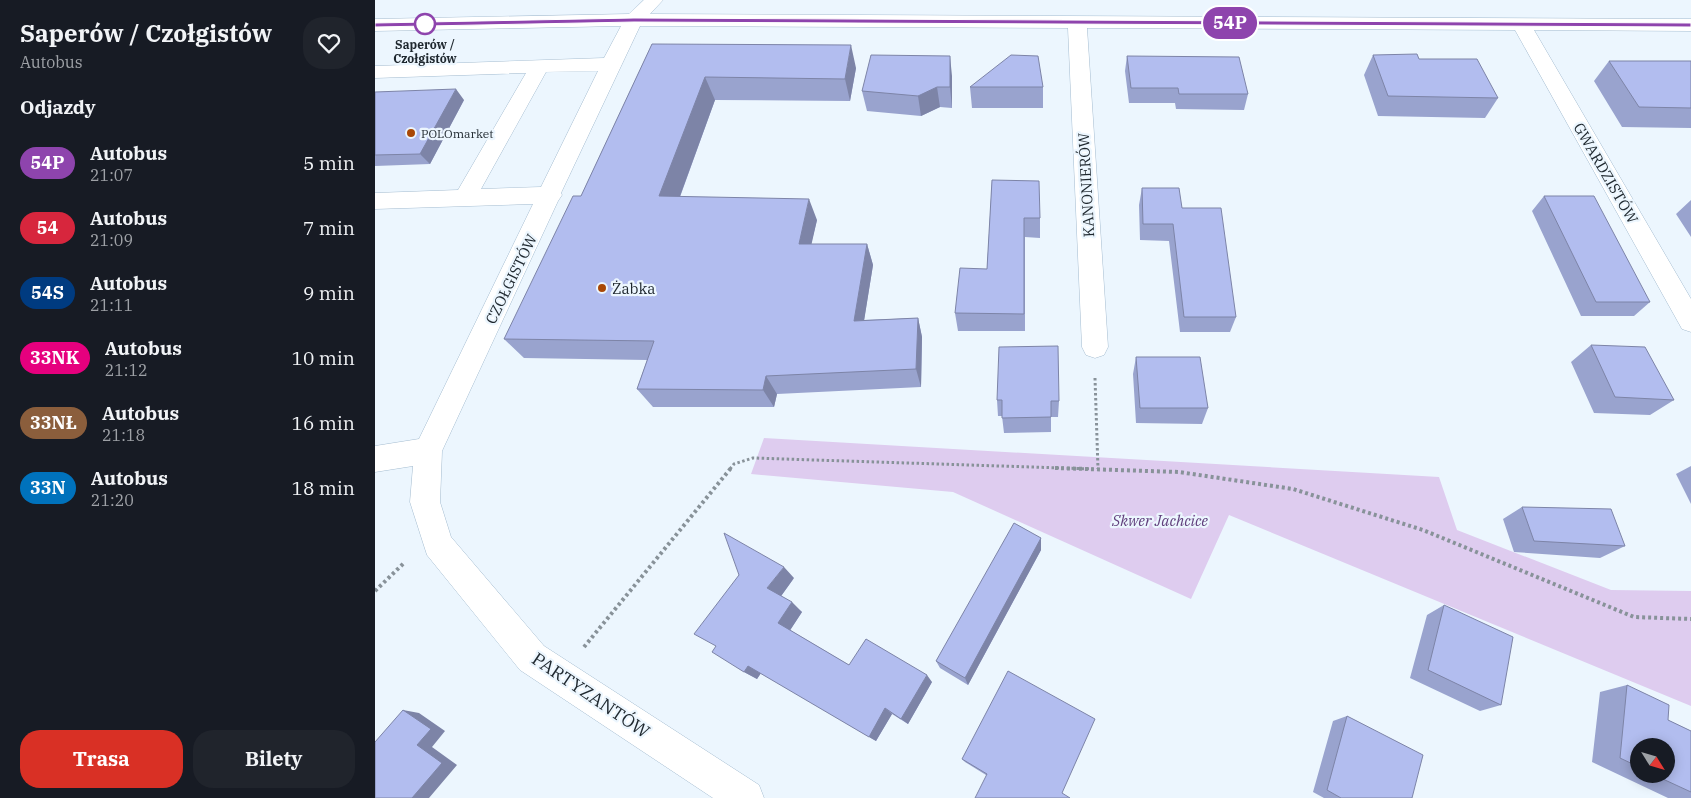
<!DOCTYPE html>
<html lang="pl">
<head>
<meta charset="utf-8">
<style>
  body { margin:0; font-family:"IBM Plex Serif",serif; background:#20242c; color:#f1f3f6; height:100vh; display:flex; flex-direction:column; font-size:19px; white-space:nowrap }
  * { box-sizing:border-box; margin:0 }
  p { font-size:16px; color:#9ea1a6 }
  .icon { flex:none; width:28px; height:28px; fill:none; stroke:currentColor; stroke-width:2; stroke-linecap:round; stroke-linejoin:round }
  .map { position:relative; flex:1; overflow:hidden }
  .drawer { display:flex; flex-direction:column; background:#171b24; width:375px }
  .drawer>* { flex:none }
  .badge { padding:0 10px; border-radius:16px; font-size:18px; line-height:32px }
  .needle { width:32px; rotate:127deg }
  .tools { position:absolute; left:1255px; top:738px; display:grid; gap:10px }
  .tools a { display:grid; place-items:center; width:45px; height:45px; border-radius:50%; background:#171b24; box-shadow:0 2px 12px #0003; font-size:25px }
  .map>.badge { position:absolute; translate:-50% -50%; box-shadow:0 0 0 2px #fff }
  h2 { padding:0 20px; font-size:19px; line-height:45px }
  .round { display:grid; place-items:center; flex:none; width:52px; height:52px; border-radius:20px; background:#20242c }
  .head { display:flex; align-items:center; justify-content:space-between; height:85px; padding:0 20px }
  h1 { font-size:24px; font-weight:700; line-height:38px }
  .cta { display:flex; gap:10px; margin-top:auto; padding:10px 20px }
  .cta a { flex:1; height:58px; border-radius:20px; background:#d93025; color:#fff; font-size:20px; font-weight:700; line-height:58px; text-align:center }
  .cta a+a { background:#20242c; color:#f1f3f6 }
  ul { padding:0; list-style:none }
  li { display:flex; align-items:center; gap:15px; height:65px; padding:0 20px }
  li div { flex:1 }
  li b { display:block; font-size:19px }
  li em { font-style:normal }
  li .badge { min-width:55px; font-weight:700; text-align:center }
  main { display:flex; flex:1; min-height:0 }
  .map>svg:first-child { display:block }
  .green { fill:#deccef }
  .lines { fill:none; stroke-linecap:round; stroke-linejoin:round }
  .minor-casing { stroke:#a4bcd0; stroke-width:1 }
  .path-far1 { stroke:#889299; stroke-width:3; stroke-dasharray:2.5 2.5; stroke-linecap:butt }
  .path { stroke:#889299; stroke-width:4; stroke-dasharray:3 3; stroke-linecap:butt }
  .minor { fill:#fff; fill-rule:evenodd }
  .wall { fill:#99a3ce; fill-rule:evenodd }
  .shaded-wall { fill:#7d84a7 }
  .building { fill:#b2bdef; stroke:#7d84a7 }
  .line { fill:#8e44ad; stroke:#fff }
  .stop-dot { fill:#fff; stroke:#8e44ad; stroke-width:2.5 }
  .poi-dot { fill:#a94806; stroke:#ecf6fe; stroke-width:2 }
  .labels { text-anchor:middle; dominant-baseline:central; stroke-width:4.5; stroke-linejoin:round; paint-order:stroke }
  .far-stop-label { font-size:12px; font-weight:bold; fill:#1e272e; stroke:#ecf6fe }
  .far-poi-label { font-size:12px; fill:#1e272e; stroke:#ecf6fe; text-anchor:start }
  .street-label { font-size:15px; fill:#1e272e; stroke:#ecf6fe }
  .poi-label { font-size:15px; fill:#1e272e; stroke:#ecf6fe; text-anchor:start }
  .park-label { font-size:15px; font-style:italic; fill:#61407d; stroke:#ecf6fe }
  .near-street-label { font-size:18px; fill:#1e272e; stroke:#ecf6fe }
</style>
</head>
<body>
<main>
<section class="drawer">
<div class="head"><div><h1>Saperów / Czołgistów</h1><p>Autobus</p></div><a class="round"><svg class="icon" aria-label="heart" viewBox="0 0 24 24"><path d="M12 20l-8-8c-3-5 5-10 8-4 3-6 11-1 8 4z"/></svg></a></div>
<h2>Odjazdy</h2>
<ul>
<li><span class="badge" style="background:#8e44ad;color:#fff">54P</span><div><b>Autobus</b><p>21:07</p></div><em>5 min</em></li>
<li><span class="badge" style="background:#d7263d;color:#fff">54</span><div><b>Autobus</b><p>21:09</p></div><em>7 min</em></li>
<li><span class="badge" style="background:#003b80;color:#fff">54S</span><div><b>Autobus</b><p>21:11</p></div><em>9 min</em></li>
<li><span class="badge" style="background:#e6007e;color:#fff">33NK</span><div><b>Autobus</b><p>21:12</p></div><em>10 min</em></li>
<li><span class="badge" style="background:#8b5e3c;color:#fff">33NŁ</span><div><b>Autobus</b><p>21:18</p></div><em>16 min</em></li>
<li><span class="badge" style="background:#0072bc;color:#fff">33N</span><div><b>Autobus</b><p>21:20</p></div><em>18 min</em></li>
</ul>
<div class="cta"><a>Trasa</a><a>Bilety</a></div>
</section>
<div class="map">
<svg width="1316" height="798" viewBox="0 0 1316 798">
  <rect width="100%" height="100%" fill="#ecf6fe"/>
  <path class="green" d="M389,438L1064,477L1082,530L1236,590L1316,591V706L854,515L816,599L578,492L376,474Z"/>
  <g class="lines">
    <defs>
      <path id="minor" d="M269,0H288L275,14L1316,19V31L1159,30L1316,299V332L1307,329L1140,30L712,28L733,347L729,355L720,358L711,355L707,347L693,28L265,26L186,193L187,195L183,201L67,451L65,502L76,537L169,646L384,785L389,798H338L145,670L52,555L35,502L38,466L0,472V446L44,439L158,204L0,209V193L83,190L151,73L0,78V66L229,58L246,26L0,31V19L254,14ZM223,71L166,187L106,189L171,72Z"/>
    </defs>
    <use href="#minor" class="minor-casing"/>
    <path class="path-far1" d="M720,378L723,469
      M355,469L359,464L378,458L718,469"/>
    <path class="path" d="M680,468L804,472L918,489L1048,530L1259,617L1316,619
      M0,591L30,562
      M209,647L356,468"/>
    <use href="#minor" class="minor"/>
  </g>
  <path class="wall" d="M277,44L481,68L475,101L340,100L305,197L442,220L436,244H492L498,265L489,320L543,318L547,337L546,387L402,394L399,407H278L262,389L272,360L149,358L129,339L206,196Z
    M998,55L1044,59L1123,98L1110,118L1003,116L989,75Z
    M752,56L873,94L869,110L801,109L800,103H754L750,71Z
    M1234,61H1316V128L1247,127L1219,81Z
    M577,76V108L565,107L546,116L492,111L487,91Z
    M595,87H668V108H597Z
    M0,92L89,100L55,164L0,166Z
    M617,180L665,218V238L650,237V331H583L580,313L612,269Z
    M767,188L807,208L861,317L855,332H805L794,241L765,240L764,205Z
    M1169,196L1275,302L1259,316H1206L1157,211Z
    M1316,200V237L1301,214Z
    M1216,345L1299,400L1275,415L1219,413L1196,362Z
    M761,357L833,408L827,424L761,423L758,374Z
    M622,400L684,401L683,417H676V432L629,433L627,416H623Z
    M1316,466V504L1301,474Z
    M1147,507L1250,546L1225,558L1139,552L1128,519Z
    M666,538V550L593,685L565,668L561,661Z
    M419,578L406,596L427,612L415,630L474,665L557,682L533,724L517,714L501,741L386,673L382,679L369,672L341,646Z
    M1069,605L1126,705L1105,711L1035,678L1052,615Z
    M1252,685L1293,720L1316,731V798H1293L1217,762L1225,692ZM1264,746L1291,774H1264Z
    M972,716L1037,798H949L938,792L958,721Z
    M587,759L687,793L611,775L590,762Z"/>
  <path class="shaded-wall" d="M476,45L481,68L475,101L470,79Z
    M575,56L577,76V108L575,87Z
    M330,77L340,100L297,218L284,196Z
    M562,87L565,107L546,116L543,96Z
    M81,89L89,100L55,164L45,154Z
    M434,199L442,220L432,264L424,244Z
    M492,244L498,265L486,340L479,321Z
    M543,318L547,337L546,387L541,369Z
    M391,376L402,394L399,407L388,390Z
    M666,538V550L593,685L590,678Z
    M409,567L419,578L404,599L392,588Z
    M417,602L427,612L414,632L403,623Z
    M373,666L386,673L382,679L369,672Z
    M552,675L557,682L533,724L526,719Z
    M510,708L517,714L501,741L494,737Z
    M28,710L44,713L70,731L57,747L82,765L54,798H37L42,745Z"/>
  <path class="building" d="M277,44L476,45L470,79L330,77L284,196L434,199L424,244H492L479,321L543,318L541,369L391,376L388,390L262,389L279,341L129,339L198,196H206Z
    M1042,54L1044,59H1102L1123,98L1013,96L998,55Z
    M496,55L575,56V87H562L543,96L487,91Z
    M636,55L663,56L668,87H595Z
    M752,56L864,57L873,94H804L803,88H756Z
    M1234,61H1316V108L1264,107Z
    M81,89L45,154L0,155V92Z
    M617,180L664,181L665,218H649V314L580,313L585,268L612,269Z
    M767,188H804L807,208H846L861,317H809L798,224H768Z
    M1169,196H1219L1275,302H1221Z
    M1216,345L1270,347L1299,400L1240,397Z
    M683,346L684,401H676V417L627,418V400H622L624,347Z
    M761,357H825L833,408H765Z
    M1147,507L1236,509L1250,546L1159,541Z
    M639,523L666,538L590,678L561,661Z
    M349,533L409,567L392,588L417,602L403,623L474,665L491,639L552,675L526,719L510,708L494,737L373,666L369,672L337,652L341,646L319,634L364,575Z
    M1069,605L1138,637L1126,705L1053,670Z
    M633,671L720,719L687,793L695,798H600L612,774L587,759Z
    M1252,685L1294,705L1293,720L1316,731V792L1277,774H1291V746H1264V767L1245,758Z
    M28,710L56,729L42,745L67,763L37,798H0V742Z
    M972,716L1048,755L1037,798H966L952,790Z"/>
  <path class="line" d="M259,18L1316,23V27L259,22L0,27V23Z"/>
  <circle class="stop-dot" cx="50" cy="24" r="10"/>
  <g class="poi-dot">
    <circle cx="36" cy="133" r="5"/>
    <circle cx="227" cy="288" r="5"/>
  </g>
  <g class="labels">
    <g class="far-stop-label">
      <text x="50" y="44">Saperów /<tspan x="50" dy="14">Czołgistów</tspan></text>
    </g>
    <g class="far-poi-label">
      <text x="46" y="133">POLOmarket</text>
    </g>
    <g class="street-label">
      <text transform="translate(1231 173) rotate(60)">GWARDZISTÓW</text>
      <text transform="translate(711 185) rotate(-93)">KANONIERÓW</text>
      <text transform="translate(136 279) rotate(-64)">CZOŁGISTÓW</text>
    </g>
    <g class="poi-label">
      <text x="237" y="288">Żabka</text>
    </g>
    <g class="park-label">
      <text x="785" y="520">Skwer Jachcice</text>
    </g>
    <g class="near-street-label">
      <text transform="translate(216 695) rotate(34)">PARTYZANTÓW</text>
    </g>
  </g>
</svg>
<div class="tools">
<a><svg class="needle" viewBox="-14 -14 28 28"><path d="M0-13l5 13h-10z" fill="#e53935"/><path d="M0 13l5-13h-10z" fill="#9ea1a6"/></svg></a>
</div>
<b class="badge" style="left:855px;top:23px;background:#8e44ad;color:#fff">54P</b>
</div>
</main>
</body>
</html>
